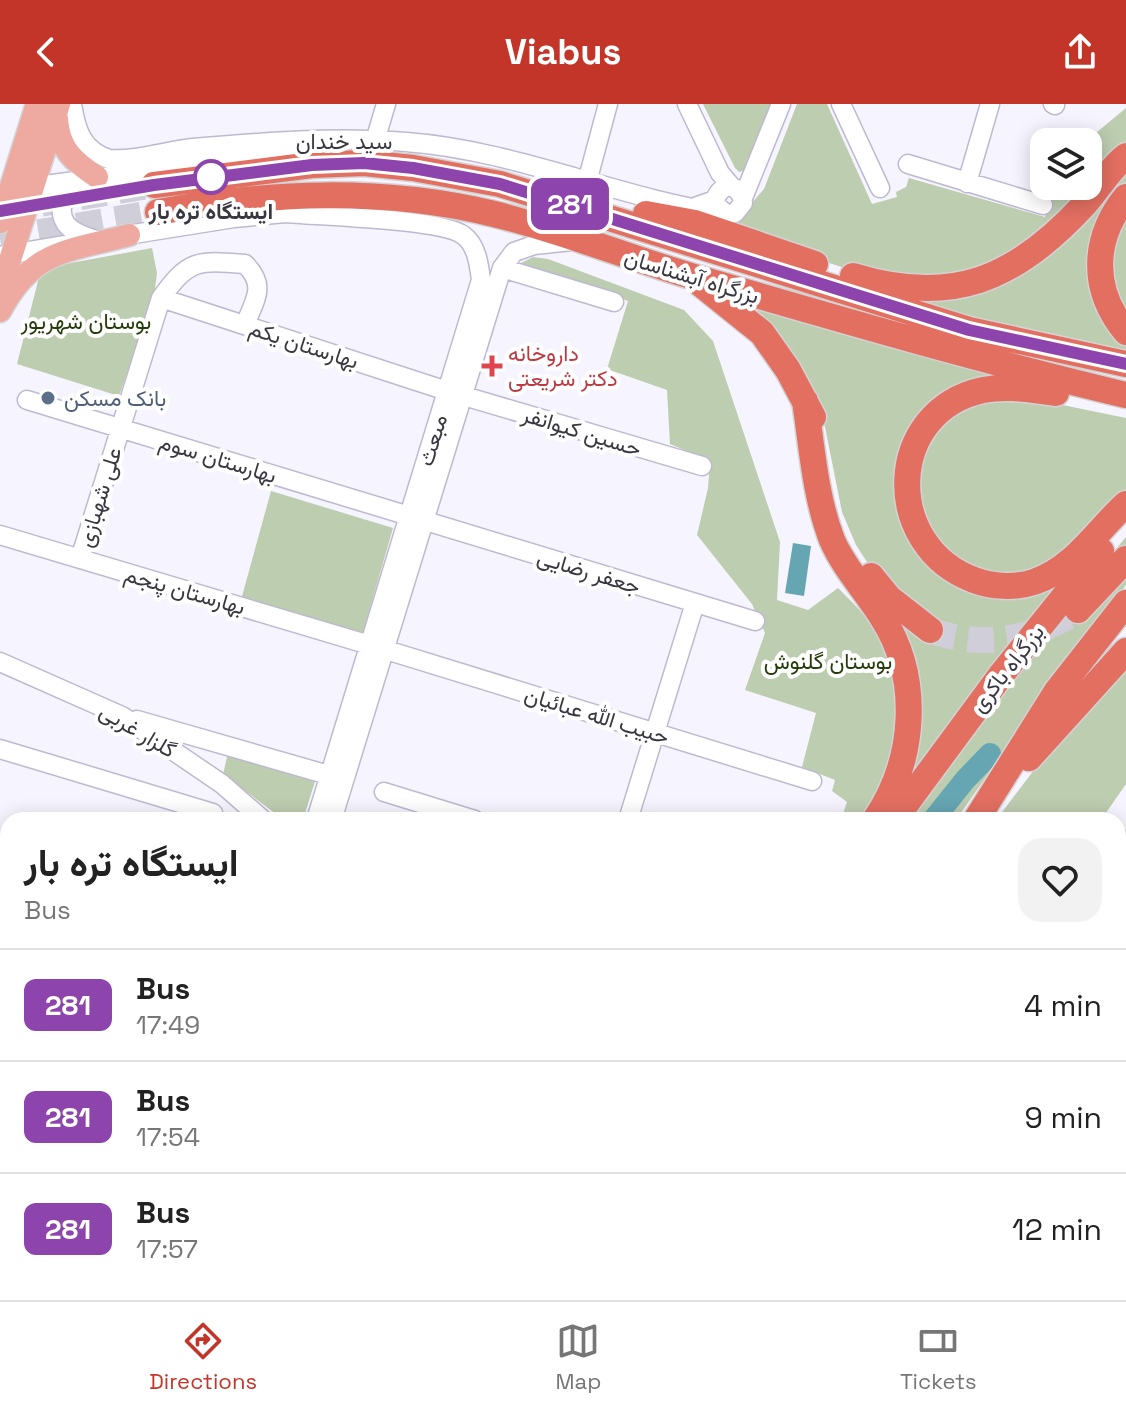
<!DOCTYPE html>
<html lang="en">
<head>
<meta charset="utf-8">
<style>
  body { margin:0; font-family:"Space Grotesk",Vazirmatn,sans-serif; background:#f2f2f2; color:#222; height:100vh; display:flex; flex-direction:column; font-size:30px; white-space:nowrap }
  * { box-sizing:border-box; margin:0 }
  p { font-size:26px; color:#767676 }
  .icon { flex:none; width:44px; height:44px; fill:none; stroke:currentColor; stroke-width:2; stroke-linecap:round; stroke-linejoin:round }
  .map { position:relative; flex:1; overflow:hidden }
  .panel { position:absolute; left:0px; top:708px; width:1126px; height:488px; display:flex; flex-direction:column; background:#fff; border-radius:24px 24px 0 0; box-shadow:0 4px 20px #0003 }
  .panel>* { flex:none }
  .badge { padding:0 16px; border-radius:12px; font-size:28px; line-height:52px }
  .buttons { position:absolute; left:1030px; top:24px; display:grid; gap:16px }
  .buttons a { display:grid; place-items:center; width:72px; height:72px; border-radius:16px; background:#fff; box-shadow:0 4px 20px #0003; font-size:40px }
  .map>.badge { position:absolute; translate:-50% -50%; box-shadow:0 0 0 4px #fff }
  .round { display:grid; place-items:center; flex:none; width:84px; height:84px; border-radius:24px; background:#f2f2f2 }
  .summary { display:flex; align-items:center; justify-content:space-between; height:136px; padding:0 24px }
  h1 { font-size:38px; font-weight:700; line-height:60px }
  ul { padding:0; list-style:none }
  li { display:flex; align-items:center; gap:24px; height:112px; padding:0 24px; border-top:2px solid #e0e0e0 }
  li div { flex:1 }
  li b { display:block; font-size:30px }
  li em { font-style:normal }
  li .badge { min-width:88px; font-weight:700; text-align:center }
  header { display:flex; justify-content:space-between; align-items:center; height:104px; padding:0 24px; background:#c23528; color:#fff; font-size:36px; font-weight:700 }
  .tabs { display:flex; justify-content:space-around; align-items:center; height:112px; border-top:2px solid #e0e0e0; background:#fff; font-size:22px; color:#767676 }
  .tabs a { display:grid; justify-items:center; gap:4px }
  .tabs .selected { color:#c23528 }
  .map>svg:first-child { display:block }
  .green { fill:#bdcdb0 }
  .water { fill:#66a6b3 }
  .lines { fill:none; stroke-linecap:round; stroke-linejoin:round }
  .river { stroke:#66a6b3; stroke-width:22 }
  .highway-tunnel { stroke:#d0ced8; stroke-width:26; stroke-dasharray:26 13; stroke-linecap:butt }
  .minor-casing { stroke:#beb9d0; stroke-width:21 }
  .major-casing { stroke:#d3d3d5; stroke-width:25 }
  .highway-casing { stroke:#d3d3d5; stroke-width:29 }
  .minor { stroke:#fff; stroke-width:18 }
  .major { stroke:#eea9a0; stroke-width:22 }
  .highway { stroke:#e36f61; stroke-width:26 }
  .line-casing { stroke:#fff; stroke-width:18 }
  .line { stroke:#8e44ad; stroke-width:12 }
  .stop-dot { fill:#fff; stroke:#8e44ad; stroke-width:4 }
  .health-dot { fill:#e0444e; stroke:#fff; stroke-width:3 }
  .service-dot { fill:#5c6f8a; stroke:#fff; stroke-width:3 }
  .labels { text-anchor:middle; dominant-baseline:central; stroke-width:8; stroke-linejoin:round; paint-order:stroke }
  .street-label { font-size:22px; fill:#393740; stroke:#fff }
  .stop-label { font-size:22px; font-weight:bold; fill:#393740; stroke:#fff }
  .park-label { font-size:22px; fill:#253c0a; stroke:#fff }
  .health-label { font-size:22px; fill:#be3a42; stroke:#fff; text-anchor:start }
  .service-label { font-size:22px; fill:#4e5e75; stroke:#fff; text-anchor:start }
</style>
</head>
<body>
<header><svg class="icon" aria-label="back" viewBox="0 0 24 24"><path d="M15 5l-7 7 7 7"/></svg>Viabus<svg class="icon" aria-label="share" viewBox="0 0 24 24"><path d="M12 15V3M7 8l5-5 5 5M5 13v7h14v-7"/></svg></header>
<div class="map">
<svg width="1126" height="1196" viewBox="0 0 1126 1196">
  <rect width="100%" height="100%" fill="#f6f4fe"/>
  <path class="green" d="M703,0H773L746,66L739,68L735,64Z
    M797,0H827L872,100L897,93L896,88L906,83L909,74L1045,113L1055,82H1088V38H1085L1126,4V45L1061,118L974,173L863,170L728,126L764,85Z
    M1126,69V84L1098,127L1126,234V253L868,187L972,182Z
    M1126,100V221L1112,200V121Z
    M152,144L157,169L154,192L119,292L17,260L39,173L49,163Z
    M533,153L548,155L684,206L713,237L780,438L777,496L808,506L838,484C854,500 876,521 884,542C900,584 902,649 882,689C877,699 871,707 865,716H841L847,698L832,687L835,676L802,663L816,609L745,586L765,529L752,500L697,431L708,384L710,357L670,340L667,286L607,265L628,197L521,159Z
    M741,200L1035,281L955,292L902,391L977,482L1075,459L882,716L914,603L850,460L833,411L869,480V461L856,441L842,408L824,318Z
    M980,295L1048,298L1126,314V391L1057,462L988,476L921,425L917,349L963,300Z
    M271,387L393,424L362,532L241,496Z
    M1126,433V444L1069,505L1085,519L1126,470V481L1073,548L956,716H905L1031,547Z
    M1126,559V680L1101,716H996L1050,645Z
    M228,649L316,674L303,716H284L223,670Z
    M1126,725V989L1118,970V736Z
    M455,1188H595L591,1196H456Z"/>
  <path class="water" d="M793,439L811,442L804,492L785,489Z"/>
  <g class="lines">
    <path class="river" d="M933,716L965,676L990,650
      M655,1196L658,1188"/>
    <path class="highway-tunnel" d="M3,106L154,81
      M0,135L158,108
      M930,526C980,545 1035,536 1078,506"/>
    <defs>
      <path id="minor" d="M72,0C76,26 82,46 109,55C136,57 166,47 193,44C264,38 335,32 406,38C515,46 618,94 726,110
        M687,0L720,69L731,82
        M841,0L880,84
        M1053,0L1055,1
        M375,37L386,0
        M908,60L1043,101
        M83,76C67,83 55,103 66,120C73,129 86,133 96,136
        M587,78L608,0
        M967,79L990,0
        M22,84L290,49
        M743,94L781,0
        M695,103L715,96C721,77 741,79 743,99L735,109L726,110L717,102
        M285,109C319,112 442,115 463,131C477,141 479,161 481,176L316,716
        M115,133L234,114L296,108
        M0,152L70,140
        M502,164L614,198
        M161,194L447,287L702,362
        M27,296L755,517
        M0,431L383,545L812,677
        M80,455L161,194C189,155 198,156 245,160C267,182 255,195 245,221
        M0,558L122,612L222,680L263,716
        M137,616L339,674
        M0,645L213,709
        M384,688L475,716
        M332,716L502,164L514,148L534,141L572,137
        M628,716L695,499
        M0,766L8,768
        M0,906L8,908
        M0,1047L8,1049
        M0,1062L8,1065
        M1118,1074L1126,1079
        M417,1188L443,1196V1188
        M881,1188L893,1196
        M1087,1188L1099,1196
        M169,1196L171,1188
        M184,1196L186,1188
        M786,1196L791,1188"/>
      <path id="major" d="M57,15C59,45 73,57 97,73
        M0,118L37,0
        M0,188L59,0
        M0,207C33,145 66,148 129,131"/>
      <path id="highway" d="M154,81L312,61L364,59L413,64L500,80L969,226L1126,260
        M1126,93C1092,135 1091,186 1126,228
        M158,108C270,88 382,83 494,110C564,127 632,155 701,175C842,216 983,257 1126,291
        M646,110L695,119L815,160
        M853,172C951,202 1014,176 1082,103C1097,87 1109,65 1126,52
        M701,180L762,229L788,266L813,313
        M1056,289C1032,286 1008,281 983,286C885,307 882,442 974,476C992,483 1016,484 1034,478C1075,464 1096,427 1126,400
        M805,297C812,343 815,392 832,436C844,464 866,487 882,513C922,575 915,657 875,716
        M871,472L889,494L930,526
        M1078,506L1126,455
        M1029,654L1126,547
        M894,716L1001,571L1101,447
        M976,716L1057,587L1126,499
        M605,1196L608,1188
        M704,1196L708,1188"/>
    </defs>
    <use href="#minor" class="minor-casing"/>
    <use href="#major" class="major-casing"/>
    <use href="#highway" class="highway-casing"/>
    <use href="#minor" class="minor"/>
    <use href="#major" class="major"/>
    <use href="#highway" class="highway"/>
  </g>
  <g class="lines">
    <defs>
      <path id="line" d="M0,107L154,81L312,61L364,59L413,64L500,80L969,226L1126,260"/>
    </defs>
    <use href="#line" class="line-casing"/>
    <use href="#line" class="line"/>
  </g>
  <circle class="stop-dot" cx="211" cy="73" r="16"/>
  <path class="health-dot" d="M488 250h8v8h8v8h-8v8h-8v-8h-8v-8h8z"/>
  <circle class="service-dot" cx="48" cy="294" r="8"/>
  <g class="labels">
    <g class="street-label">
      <text x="344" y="37">سید خندان</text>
      <text transform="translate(692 172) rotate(17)">بزرگراه آبشناسان</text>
      <text transform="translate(304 240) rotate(18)">بهارستان یکم</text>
      <text transform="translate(582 327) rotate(17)">حسین کیوانفر</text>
      <text transform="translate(432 336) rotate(-73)">مبعث</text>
      <text transform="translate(218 354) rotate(17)">بهارستان سوم</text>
      <text transform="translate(99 393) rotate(-73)">علی شهبازی</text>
      <text transform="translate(589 467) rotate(17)">جعفر رضایی</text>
      <text transform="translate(185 486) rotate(16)">بهارستان پنجم</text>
      <text transform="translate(1007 564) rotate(-52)">بزرگراه باکری</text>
      <text transform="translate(597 611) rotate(17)">حبیب الله عبائیان</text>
      <text transform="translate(138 626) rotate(31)">گلزار غربی</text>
    </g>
    <g class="stop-label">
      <text x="211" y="107">ایستگاه تره بار</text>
    </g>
    <g class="park-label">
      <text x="86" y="217">بوستان شهریور</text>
      <text x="828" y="557">بوستان گلنوش</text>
    </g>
    <g class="health-label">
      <text x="508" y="249">داروخانه<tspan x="508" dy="25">دکتر شریعتی</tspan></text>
    </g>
    <g class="service-label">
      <text x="64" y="294">بانک مسکن</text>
    </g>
  </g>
</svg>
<div class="buttons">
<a><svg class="icon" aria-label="layers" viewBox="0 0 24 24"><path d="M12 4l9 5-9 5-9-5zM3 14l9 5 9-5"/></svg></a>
</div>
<b class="badge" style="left:570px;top:100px;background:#8e44ad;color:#fff">281</b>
<section class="panel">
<div class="summary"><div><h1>ایستگاه تره بار</h1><p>Bus</p></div><a class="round"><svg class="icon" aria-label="heart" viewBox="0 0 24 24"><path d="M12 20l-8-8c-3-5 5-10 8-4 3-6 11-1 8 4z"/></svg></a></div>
<ul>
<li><span class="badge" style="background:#8e44ad;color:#fff">281</span><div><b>Bus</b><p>17:49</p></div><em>4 min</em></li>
<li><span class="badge" style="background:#8e44ad;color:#fff">281</span><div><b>Bus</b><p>17:54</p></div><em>9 min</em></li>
<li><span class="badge" style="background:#8e44ad;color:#fff">281</span><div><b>Bus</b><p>17:57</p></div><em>12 min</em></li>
</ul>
</section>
</div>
<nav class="tabs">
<a class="selected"><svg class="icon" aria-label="directions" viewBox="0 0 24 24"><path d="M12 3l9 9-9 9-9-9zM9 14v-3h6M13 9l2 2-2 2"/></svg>Directions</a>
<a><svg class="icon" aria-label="map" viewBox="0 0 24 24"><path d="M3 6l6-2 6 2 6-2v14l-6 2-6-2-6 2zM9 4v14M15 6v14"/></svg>Map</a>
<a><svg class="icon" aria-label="tickets" viewBox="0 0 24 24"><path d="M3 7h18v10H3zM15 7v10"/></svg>Tickets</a>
</nav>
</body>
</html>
